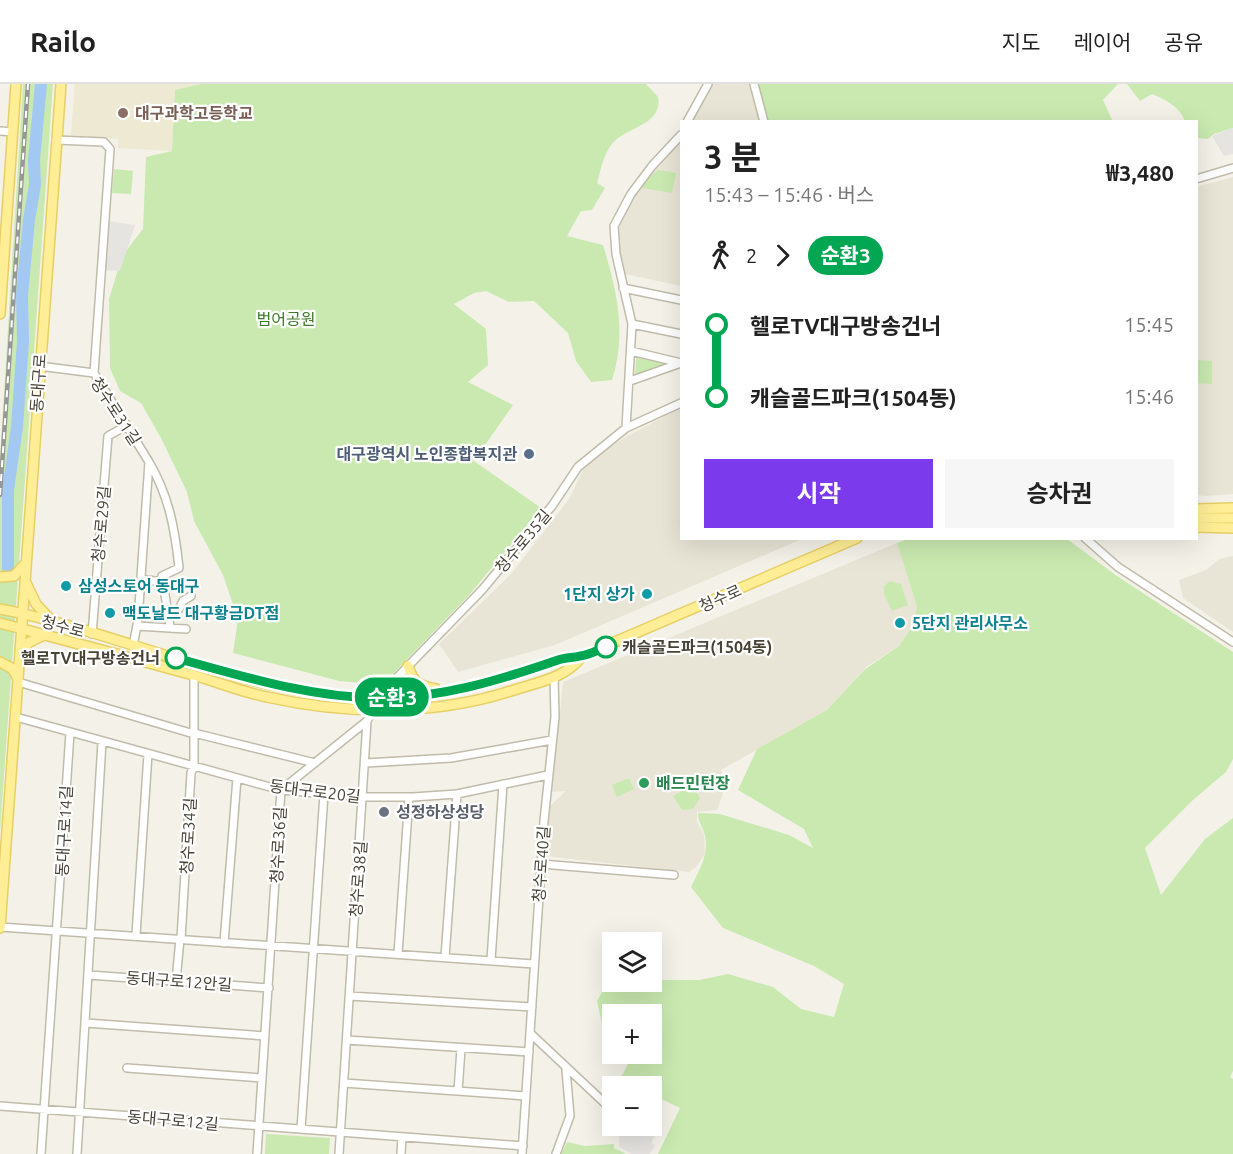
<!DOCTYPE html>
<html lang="ko">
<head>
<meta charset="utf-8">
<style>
  body { margin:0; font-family:Ubuntu,"Noto Sans KR",sans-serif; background:#f6f6f6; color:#222; height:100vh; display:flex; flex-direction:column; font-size:22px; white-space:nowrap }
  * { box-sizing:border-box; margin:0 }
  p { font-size:20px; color:#767676 }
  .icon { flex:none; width:33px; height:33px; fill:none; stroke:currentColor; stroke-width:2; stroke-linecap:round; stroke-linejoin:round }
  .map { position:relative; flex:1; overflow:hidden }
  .details { position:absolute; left:680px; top:36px; width:518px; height:420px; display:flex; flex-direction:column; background:#fff; border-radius:0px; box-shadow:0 6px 24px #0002 }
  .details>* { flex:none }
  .badge { padding:0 12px; border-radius:20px; font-size:21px; line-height:39px }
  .controls { position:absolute; left:602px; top:848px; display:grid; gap:12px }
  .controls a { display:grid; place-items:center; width:60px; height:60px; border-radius:0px; background:#fff; box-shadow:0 6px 24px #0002; font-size:30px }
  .map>.badge { position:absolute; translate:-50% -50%; box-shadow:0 0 0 3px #fff }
  .legs { display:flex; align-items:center; gap:9px; height:66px; padding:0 24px; font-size:20px }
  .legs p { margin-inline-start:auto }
  .head { display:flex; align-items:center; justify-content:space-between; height:102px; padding:0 24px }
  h1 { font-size:33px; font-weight:700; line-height:45px }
  .primary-button { display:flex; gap:12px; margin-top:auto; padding:12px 24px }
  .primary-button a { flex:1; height:69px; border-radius:0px; background:#7c3aed; color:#fff; font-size:24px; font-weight:700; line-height:69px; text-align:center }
  .primary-button a+a { background:#f6f6f6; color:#222 }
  ul { padding:0 24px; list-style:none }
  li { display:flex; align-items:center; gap:21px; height:72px; font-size:22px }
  li i { display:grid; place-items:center; width:9px; height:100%; margin:0 8px; background:currentColor }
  li i::after { content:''; width:15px; height:15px; margin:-8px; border:4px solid; border-radius:50%; background:#fff }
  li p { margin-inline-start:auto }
  li:first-child i { background:linear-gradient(#0000 50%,currentColor 0) }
  li:last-child i { background:linear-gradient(currentColor 50%,#0000 0) }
  header { display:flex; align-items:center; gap:36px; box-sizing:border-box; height:84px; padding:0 30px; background:#fff; border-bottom:2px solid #e0e0e0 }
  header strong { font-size:28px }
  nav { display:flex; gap:33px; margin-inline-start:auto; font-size:21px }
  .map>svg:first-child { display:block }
  .residential { fill:#e8e5d6 }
  .education { fill:#eee9d2 }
  .green { fill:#c9e9b0 }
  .parking { fill:#e5e4e0 }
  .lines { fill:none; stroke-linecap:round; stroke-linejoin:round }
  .river { stroke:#a3c8f2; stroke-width:12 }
  .minor-casing { stroke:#c0bbaa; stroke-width:10 }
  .major-casing { stroke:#e6cf64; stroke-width:12 }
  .minor { stroke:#fff; stroke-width:7 }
  .major { stroke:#ffee96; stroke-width:9 }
  .rail-casing { stroke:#979797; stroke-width:4.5 }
  .rail { stroke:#fff; stroke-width:2; stroke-dasharray:7; stroke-linecap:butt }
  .line-1-casing { stroke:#fff; stroke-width:14 }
  .line-1 { stroke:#00a651; stroke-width:9 }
  .education-dot { fill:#8d6e63; stroke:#fff; stroke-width:2 }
  .service-dot { fill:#5c6f8a; stroke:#fff; stroke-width:2 }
  .culture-dot { fill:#0f9aa8; stroke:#fff; stroke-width:2 }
  .stop-1-dot { fill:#fff; stroke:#00a651; stroke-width:3 }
  .leisure-dot { fill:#2e9e5b; stroke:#fff; stroke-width:2 }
  .worship-dot { fill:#6b7280; stroke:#fff; stroke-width:2 }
  .labels { text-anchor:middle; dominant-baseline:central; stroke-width:4.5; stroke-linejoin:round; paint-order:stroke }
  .education-label { font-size:16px; font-weight:bold; fill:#785e54; stroke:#fff; text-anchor:start }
  .park-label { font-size:16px; fill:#3d7b28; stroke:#fff }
  .street-label { font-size:16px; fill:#484336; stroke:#fff }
  .service-label { font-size:16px; font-weight:bold; fill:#4e5e75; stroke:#fff; text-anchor:end }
  .culture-label { font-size:16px; font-weight:bold; fill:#0d838f; stroke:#fff; text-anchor:start }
  .stop-label { font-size:16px; font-weight:bold; fill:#484336; stroke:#fff; text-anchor:start }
  .leisure-label { font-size:16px; font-weight:bold; fill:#27864d; stroke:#fff; text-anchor:start }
  .worship-label { font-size:16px; font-weight:bold; fill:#5b616d; stroke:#fff; text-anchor:start }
</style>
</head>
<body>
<header>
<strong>Railo</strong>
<nav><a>지도</a><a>레이어</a><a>공유</a></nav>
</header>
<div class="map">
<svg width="1233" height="1070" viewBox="0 0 1233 1070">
  <rect width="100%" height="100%" fill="#f4f2e8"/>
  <path class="residential" d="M713,0H749L759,37L691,38L704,10Z
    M681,57V202L625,190L619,172L617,143L634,110Z
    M1233,93V410L1205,412L1196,411V103Z
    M681,324V454L802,455L555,561L458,588L439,560L511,490L569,415L583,386L597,372L627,352Z
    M897,459L917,523L914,540L899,562L866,583L827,626L721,686L726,700L717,726L697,728V738L704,750L705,770L695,784L689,788L552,773L547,768L550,722L566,707L552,708L563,598Z
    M1233,472V548L1183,514L1179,496L1206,486L1219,475Z"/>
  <path class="education" d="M75,0H201L175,6L172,67L118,64V55L71,51Z"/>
  <path class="green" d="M23,0H53L0,748V375Z
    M201,0H646L658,13C663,42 625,43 612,60C603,71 601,86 597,99L605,104L592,126L581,127L567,152L603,161C617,207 627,249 612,296L591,298L576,277L568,249L534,217L509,218L486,207L474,209L454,220L486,245L488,281L468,298L513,321L474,377L541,424L470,510L389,594L374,600L339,597L233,569L238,535L223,491L194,437L187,408L161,354L141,319L120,307L110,284L109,215L122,172L143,145L146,73L172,67L175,6Z
    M758,0H1118L1103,16L1113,38L768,37Z
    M1127,0H1233V44L1214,50L1208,55L1196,54V38L1185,37C1179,22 1166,16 1152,10L1140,17Z
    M114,85L133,87L131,110L112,109Z
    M658,86L676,89L672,109L642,104L643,99Z
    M641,272L675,280L635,293L636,275Z
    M1196,276L1212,277V300L1196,299Z
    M911,454L1067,455L1117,492L1233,568V675L1226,688L1193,716L1145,764L1161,811L1205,755L1233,734V987L1230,993L1233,995V1070H658L680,1024L651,1010V1002H634L620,995L634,969H651V930H612V952L604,949L597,917L612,890V897H651V890L659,896H699L728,890L773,903L801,925L834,933L844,900L814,882L723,844L691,803C699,786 709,772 705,752C703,743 698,739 698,729L720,730L789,751L813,764L804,745L738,706L757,665L827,626L864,586L899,562L914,540L917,523L897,459Z
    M890,497L901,500L908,521L892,527L884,510V502Z
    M629,694L634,705L617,713L612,701Z
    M692,702L700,714L693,725L682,726L673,712Z
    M266,1050L330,1054L329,1070H265Z
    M567,1058L585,1062L614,1060V1064L626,1070H561Z"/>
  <path class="parking" d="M1233,44V70L1224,72L1212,52Z
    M108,137L135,141L120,187L103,186Z
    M619,1041H650L658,1045L651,1059L655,1061L650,1070H632L619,1063Z"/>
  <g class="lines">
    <path class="river" d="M8,484V406L17,343L23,257L22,211L29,136L35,101L34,76L41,0"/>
    <defs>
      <path id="minor" d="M754,0L764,38
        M687,38L708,0
        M0,47L13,48
        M56,56L104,58L110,65L94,289
        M1196,95L1233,84
        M623,204L681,216
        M632,240L681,250
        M631,267L681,279
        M39,282L94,289L149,378L138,536L133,562
        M630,297L681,279
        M626,344L632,240L616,170L614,142L631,110L652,82L681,51
        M149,378C169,412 175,445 179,484L162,492L170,542
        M1085,454L1118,483L1233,558
        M141,495L162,498
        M170,527L179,525L183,517L191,512
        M137,542L186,545
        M92,550L108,352L126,342
        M18,598L194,650
        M16,633L281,706L363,713H413L457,710L548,691
        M194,649L315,679
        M366,679L451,674L552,656
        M541,780L674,791
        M0,843L534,880
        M136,851L148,670
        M181,855L191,689L194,682V592
        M224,859L237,694
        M398,870L409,713
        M445,873L457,710
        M491,876L503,700
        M89,891L269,904
        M176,897L180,855
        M350,912L532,923
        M86,939L265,952
        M530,949L612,1026
        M347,956L529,968
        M127,984L262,994
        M344,999L526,1012
        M458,1007L461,965
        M0,1022L523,1062
        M301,1045L324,710
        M41,1070L70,649
        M77,1070L102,658
        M257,1070L281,706L367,637L382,609L482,506L552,422L578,383L626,344L681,319
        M339,1070L367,637
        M401,1070L402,1053
        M522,1070L544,737L555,633L554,593
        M556,1070L570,1032L566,986"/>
      <path id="major" d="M0,230L16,0
        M1196,425L1233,424
        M1196,434H1233
        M1196,443L1233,444
        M0,493L14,492L25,480
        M26,499L36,520L52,537
        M0,525C125,549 248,613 377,614C417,614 460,607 499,596C526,588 553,574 582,572L857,454
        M0,539C64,556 129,573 193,591C218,598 242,608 267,613C347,631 436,632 514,606C539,598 566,594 582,572
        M20,572L28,559L44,551
        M0,578L13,585L17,593
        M408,582C413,598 419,602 436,605
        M0,844L61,0"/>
    </defs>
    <use href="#minor" class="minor-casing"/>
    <use href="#major" class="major-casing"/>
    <use href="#minor" class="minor"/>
    <use href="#major" class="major"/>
    <defs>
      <path id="rail" d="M0,411L28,0"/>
    </defs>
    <use href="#rail" class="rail-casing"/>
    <use href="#rail" class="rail"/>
  </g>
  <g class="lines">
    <defs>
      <path id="line-1" d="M176,574C242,592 308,613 376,614C439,615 500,596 558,576C566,573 573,574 580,572C589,571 598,566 606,563"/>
    </defs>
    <use href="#line-1" class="line-1-casing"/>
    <use href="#line-1" class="line-1"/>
  </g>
  <circle class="education-dot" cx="123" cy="29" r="6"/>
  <circle class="service-dot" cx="529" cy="370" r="6"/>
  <g class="culture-dot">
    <circle cx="66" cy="502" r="6"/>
    <circle cx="647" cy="510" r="6"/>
    <circle cx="110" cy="529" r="6"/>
    <circle cx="900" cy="539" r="6"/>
  </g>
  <g class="stop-1-dot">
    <circle cx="606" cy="563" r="10"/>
    <circle cx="176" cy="574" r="10"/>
  </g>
  <circle class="leisure-dot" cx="644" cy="699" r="6"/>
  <circle class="worship-dot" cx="384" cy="728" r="6"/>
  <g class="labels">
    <g class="education-label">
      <text x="135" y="29">대구과학고등학교</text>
    </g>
    <g class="park-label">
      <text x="286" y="235">범어공원</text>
    </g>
    <g class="street-label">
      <text transform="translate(38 299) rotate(-86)">동대구로</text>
      <text transform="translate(116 327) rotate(57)">청수로31길</text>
      <text transform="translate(101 440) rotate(-85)">청수로29길</text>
      <text transform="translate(523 457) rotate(-50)">청수로35길</text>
      <text transform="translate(720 514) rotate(-24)">청수로</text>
      <text transform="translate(63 542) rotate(15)">청수로</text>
      <text transform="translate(315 707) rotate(7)">동대구로20길</text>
      <text transform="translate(64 747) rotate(-87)">동대구로14길</text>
      <text transform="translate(188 752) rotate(-87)">청수로34길</text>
      <text transform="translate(278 761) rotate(-87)">청수로36길</text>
      <text transform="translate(541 780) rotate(-86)">청수로40길</text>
      <text transform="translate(358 795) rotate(-86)">청수로38길</text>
      <text transform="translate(179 897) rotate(4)">동대구로12안길</text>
      <text transform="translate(173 1036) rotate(5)">동대구로12길</text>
    </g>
    <g class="service-label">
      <text x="517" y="370">대구광역시 노인종합복지관</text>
    </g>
    <g class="culture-label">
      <text x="78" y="502">삼성스토어 동대구</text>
      <text x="635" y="510" text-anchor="end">1단지 상가</text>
      <text x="122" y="529">맥도날드 대구황금DT점</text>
      <text x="912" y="539">5단지 관리사무소</text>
    </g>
    <g class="stop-label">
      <text x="622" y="563">캐슬골드파크(1504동)</text>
      <text x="160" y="574" text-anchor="end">헬로TV대구방송건너</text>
    </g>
    <g class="leisure-label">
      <text x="656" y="699">배드민턴장</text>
    </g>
    <g class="worship-label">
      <text x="396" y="728">성정하상성당</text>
    </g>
  </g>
</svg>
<div class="controls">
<a><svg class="icon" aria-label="layers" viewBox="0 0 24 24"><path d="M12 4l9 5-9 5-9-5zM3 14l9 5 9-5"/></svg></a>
<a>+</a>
<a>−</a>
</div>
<b class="badge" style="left:392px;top:613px;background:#00a651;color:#fff">순환3</b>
<section class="details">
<div class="head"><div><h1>3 분</h1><p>15:43 – 15:46 · 버스</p></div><b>₩3,480</b></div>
<div class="legs"><svg class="icon" aria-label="walk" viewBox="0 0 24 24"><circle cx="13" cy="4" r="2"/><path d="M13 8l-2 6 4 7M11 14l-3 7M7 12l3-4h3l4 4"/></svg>2<svg class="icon" aria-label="forward" viewBox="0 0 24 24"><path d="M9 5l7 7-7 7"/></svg><b class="badge" style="background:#00a651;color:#fff">순환3</b></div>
<ul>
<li><i style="color:#00a651"></i><b>헬로TV대구방송건너</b><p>15:45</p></li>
<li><i style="color:#00a651"></i><b>캐슬골드파크(1504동)</b><p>15:46</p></li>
</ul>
<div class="primary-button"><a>시작</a><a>승차권</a></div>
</section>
</div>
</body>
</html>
